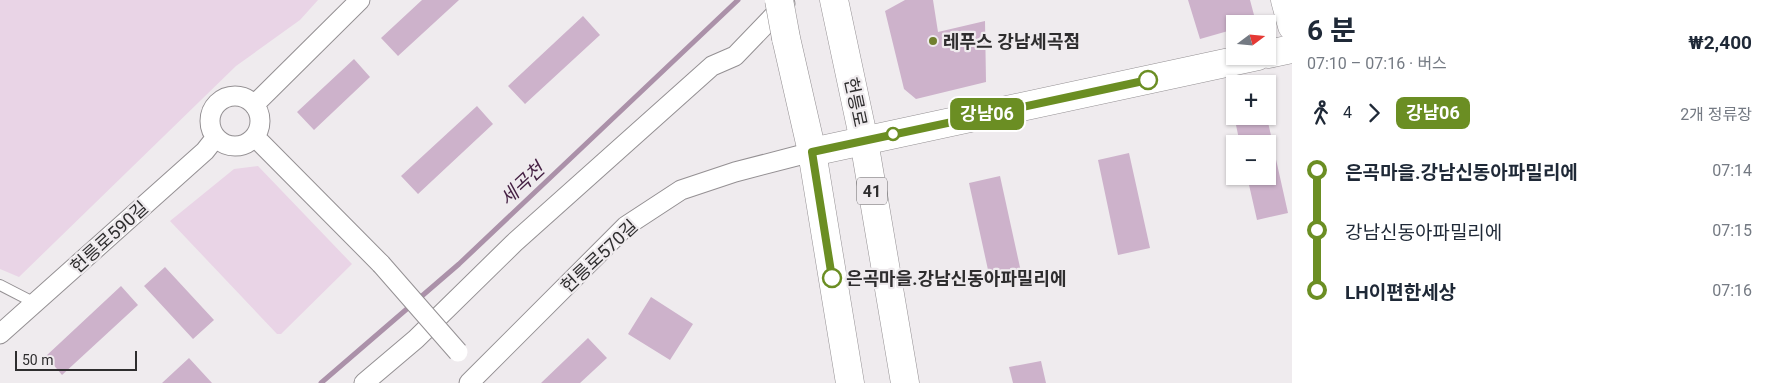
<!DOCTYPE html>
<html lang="ko">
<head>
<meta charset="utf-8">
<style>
  body { margin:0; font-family:Roboto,"Noto Sans KR",sans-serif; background:#f2f2f3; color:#1f2937; height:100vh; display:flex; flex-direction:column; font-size:19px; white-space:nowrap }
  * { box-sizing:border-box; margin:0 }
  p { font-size:16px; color:#747a83 }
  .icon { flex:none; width:28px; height:28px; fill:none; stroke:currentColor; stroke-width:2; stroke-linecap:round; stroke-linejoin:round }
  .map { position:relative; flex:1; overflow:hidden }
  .drawer { display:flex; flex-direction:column; background:#fff; width:475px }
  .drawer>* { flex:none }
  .badge { padding:0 10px; border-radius:8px; font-size:18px; line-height:32px }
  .needle { width:32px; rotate:74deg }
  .fabs { position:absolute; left:1226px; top:15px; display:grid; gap:10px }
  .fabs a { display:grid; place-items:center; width:50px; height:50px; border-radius:0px; background:#fff; box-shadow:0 1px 4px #0004; font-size:25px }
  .scale { position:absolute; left:15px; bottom:12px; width:122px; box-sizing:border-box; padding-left:5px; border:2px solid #2e2d2e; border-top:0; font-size:14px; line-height:18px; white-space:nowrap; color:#2e2d2e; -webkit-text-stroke:4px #efebee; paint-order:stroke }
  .map>.badge { position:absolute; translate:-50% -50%; box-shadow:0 0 0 2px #fff }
  .legs { display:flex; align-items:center; gap:8px; height:55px; padding:0 15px; font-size:16px }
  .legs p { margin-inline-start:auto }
  .headline { display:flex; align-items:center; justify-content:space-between; height:85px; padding:0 15px }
  h1 { font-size:28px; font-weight:700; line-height:38px }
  ul { padding:0 15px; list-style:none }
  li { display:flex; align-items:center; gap:18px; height:60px; font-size:19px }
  li i { display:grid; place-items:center; width:8px; height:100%; margin:0 6px; background:currentColor }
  li i::after { content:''; width:12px; height:12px; margin:-6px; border:4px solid; border-radius:50%; background:#fff }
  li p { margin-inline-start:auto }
  li:first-child i { background:linear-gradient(#0000 50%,currentColor 0) }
  li:last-child i { background:linear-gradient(currentColor 50%,#0000 0) }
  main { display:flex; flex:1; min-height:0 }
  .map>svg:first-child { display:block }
  .green { fill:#e9d4e6 }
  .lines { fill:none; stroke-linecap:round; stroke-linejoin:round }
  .stream { stroke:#ab91a9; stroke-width:5 }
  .building { fill:#cdb2cb }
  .lane-casing { stroke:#949093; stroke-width:12 }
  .street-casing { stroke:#949093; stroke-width:21 }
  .secondary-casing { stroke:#949093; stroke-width:29 }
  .primary-casing { stroke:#949093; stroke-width:29 }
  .lane { stroke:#fff; stroke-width:10 }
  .street { stroke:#fff; stroke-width:19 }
  .secondary { stroke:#fff; stroke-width:28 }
  .primary { stroke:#fff; stroke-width:28 }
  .street-bridge-casing { stroke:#949093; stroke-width:21; stroke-linecap:butt }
  .primary-bridge-casing { stroke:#949093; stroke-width:29; stroke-linecap:butt }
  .street-bridge { stroke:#fff; stroke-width:19 }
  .primary-bridge { stroke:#fff; stroke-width:28 }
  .line-1-casing { stroke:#fff; stroke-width:11 }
  .line-1 { stroke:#6b8e23; stroke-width:8 }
  .poi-dot { fill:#71802f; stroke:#efebee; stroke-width:2 }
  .stop-1-dot { fill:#fff; stroke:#6b8e23; stroke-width:2.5 }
  .labels { text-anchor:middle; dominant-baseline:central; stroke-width:4.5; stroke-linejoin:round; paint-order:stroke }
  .shield { fill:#efebee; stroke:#686668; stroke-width:1 }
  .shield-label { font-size:16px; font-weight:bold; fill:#2e2d2e }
  .poi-label { font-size:18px; font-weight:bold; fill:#2e2d2e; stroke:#efebee; text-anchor:start }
  .street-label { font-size:18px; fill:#2e2d2e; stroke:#efebee }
  .stop-label { font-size:18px; font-weight:bold; fill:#2e2d2e; stroke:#efebee; text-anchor:start }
  .water-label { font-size:19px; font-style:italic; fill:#452043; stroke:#efebee }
</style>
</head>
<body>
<main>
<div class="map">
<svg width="1292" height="383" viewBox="0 0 1292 383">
  <rect width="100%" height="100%" fill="#efebee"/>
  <path class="green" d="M0,0H318L300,20L236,66L19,277L0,269Z
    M258,166L352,264L281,334H277L170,221L234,169Z"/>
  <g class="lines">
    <path class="stream" d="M321,383L459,264L738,0"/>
  </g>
  <path class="building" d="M422,0H459L398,56L381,38Z
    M905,0H933L938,32L985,21L986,82L916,99L904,89L885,11Z
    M1188,0H1250L1254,15L1246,24H1235V29L1200,39Z
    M583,16L600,35L525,104L508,86Z
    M354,59L370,77L314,130L297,112Z
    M477,106L493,124L418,194L401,176Z
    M1267,118L1273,144H1240L1236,125Z
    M1268,146H1273L1288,213L1257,220L1247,176H1268Z
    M1129,153L1150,248L1118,255L1098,160Z
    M1000,176L1021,272L990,279L969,183Z
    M165,267L214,320L193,339L144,286Z
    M121,286L138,305L62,375L46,356Z
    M651,297L693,324L670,360L628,334Z
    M588,338L607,358L580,383H541Z
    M189,358L212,383H162Z
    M1041,361L1046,383H1013L1009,367Z"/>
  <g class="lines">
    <defs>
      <path id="lane" d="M0,285L35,303"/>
      <path id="street" d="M210 121a25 25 0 1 1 50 0a25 25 0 1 1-50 0Z
        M254,105L360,0
        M255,137L381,264
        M0,334L205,151L216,137
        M364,383L416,339L514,243L712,66L735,56L785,4
        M469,383L626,226L681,190L735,172L812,152"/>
      <path id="secondary" d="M1285,0L1292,26
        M1268,54L1292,49
        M812,152L1258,56"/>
      <path id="primary" d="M834,0L864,141L905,383
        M786,38L812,152L850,383"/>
    </defs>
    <use href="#lane" class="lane-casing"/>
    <use href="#street" class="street-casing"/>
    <use href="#secondary" class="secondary-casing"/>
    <use href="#primary" class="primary-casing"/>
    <use href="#lane" class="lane"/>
    <use href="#street" class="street"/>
    <use href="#secondary" class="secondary"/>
    <use href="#primary" class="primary"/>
    <defs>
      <path id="street-bridge" d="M381,264L458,352"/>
      <path id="primary-bridge" d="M779,0L786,38"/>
    </defs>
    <use href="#street-bridge" class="street-bridge-casing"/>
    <use href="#primary-bridge" class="primary-bridge-casing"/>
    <use href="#street-bridge" class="street-bridge"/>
    <use href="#primary-bridge" class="primary-bridge"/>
  </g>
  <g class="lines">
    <defs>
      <path id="line-1" d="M832,278L812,152L1148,80"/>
    </defs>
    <use href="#line-1" class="line-1-casing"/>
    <use href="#line-1" class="line-1"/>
  </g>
  <circle class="poi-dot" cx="933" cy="41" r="5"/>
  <g class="stop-1-dot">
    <circle cx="1148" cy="80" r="9"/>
    <circle cx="893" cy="134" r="6"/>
    <circle cx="832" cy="278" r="9"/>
  </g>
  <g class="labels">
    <rect class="shield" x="857" y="177.5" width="30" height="27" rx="4"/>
    <g class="shield-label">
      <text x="872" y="191">41</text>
    </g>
    <g class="poi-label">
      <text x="943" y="41">레푸스 강남세곡점</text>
    </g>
    <g class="street-label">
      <text transform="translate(856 102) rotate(78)">헌릉로</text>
      <text transform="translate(109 237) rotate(-42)">헌릉로590길</text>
      <text transform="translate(599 256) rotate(-43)">헌릉로570길</text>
    </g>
    <g class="stop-label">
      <text x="846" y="278">은곡마을.강남신동아파밀리에</text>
    </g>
    <g class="water-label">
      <text transform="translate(522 184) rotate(-43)">세곡천</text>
    </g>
  </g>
</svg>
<div class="fabs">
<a><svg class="needle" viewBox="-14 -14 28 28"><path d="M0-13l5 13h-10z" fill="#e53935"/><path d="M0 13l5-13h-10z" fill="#747a83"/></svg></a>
<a>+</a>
<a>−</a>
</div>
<div class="scale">50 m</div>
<b class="badge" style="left:987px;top:114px;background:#6b8e23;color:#fff">강남06</b>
</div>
<section class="drawer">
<div class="headline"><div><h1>6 분</h1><p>07:10 – 07:16 · 버스</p></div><b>₩2,400</b></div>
<div class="legs"><svg class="icon" aria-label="walk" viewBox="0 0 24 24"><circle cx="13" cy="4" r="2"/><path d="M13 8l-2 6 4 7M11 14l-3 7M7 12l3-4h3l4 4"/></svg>4<svg class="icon" aria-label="forward" viewBox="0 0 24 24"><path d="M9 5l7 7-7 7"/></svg><b class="badge" style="background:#6b8e23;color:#fff">강남06</b><p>2개 정류장</p></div>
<ul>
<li><i style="color:#6b8e23"></i><b>은곡마을.강남신동아파밀리에</b><p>07:14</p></li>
<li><i style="color:#6b8e23"></i><span>강남신동아파밀리에</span><p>07:15</p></li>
<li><i style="color:#6b8e23"></i><b>LH이편한세상</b><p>07:16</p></li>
</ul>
</section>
</main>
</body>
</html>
